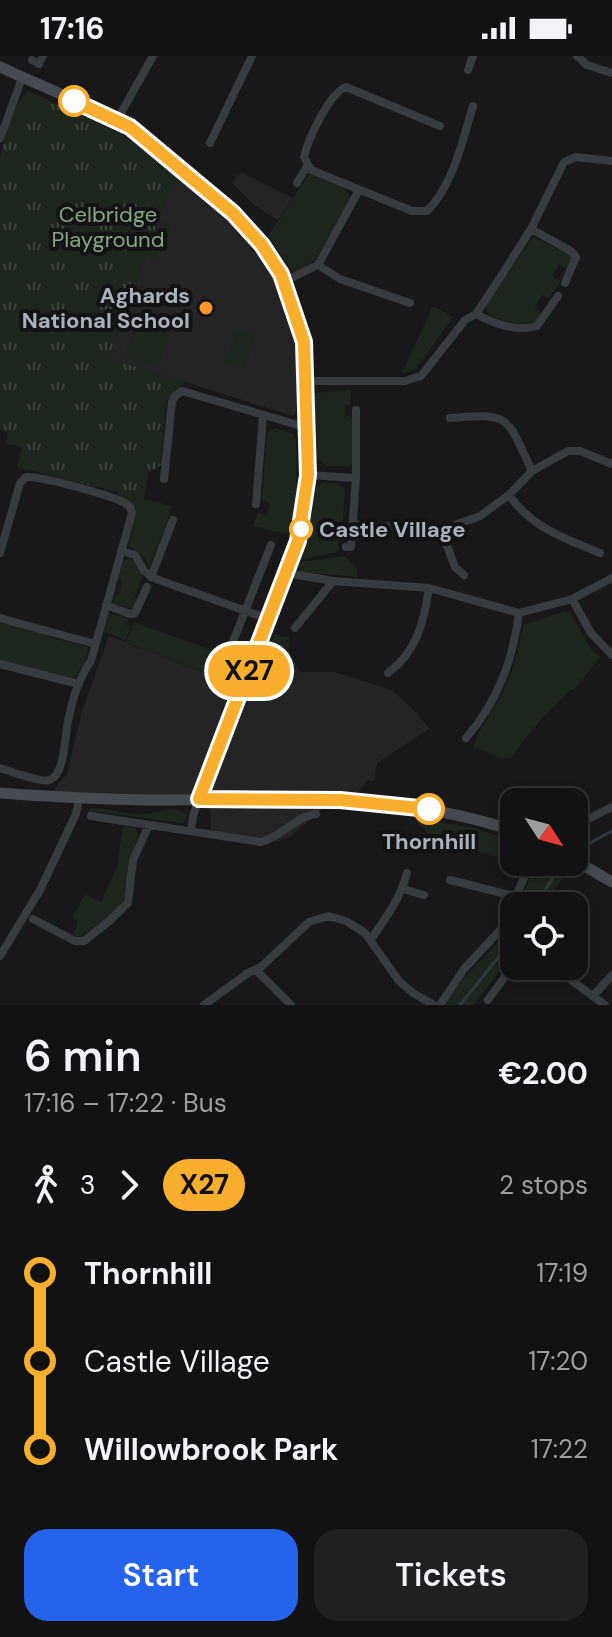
<!DOCTYPE html>
<html lang="en">
<head>
<meta charset="utf-8">
<style>
  body { margin:0; font-family:"DM Sans",sans-serif; background:#1f2022; color:#f1f3f6; height:100vh; display:flex; flex-direction:column; font-size:30px; white-space:nowrap }
  * { box-sizing:border-box; margin:0 }
  p { font-size:26px; color:#9c9ea0 }
  .icon { flex:none; width:44px; height:44px; fill:none; stroke:currentColor; stroke-width:2; stroke-linecap:round; stroke-linejoin:round }
  .map { position:relative; height:949px; overflow:hidden }
  .panel { display:flex; flex-direction:column; background:#121214; flex:1 }
  .panel>* { flex:none }
  .badge { padding:0 16px; border-radius:26px; font-size:28px; line-height:52px }
  .needle { width:52px; rotate:126deg }
  .buttons { position:absolute; left:500px; top:732px; display:grid; gap:16px }
  .buttons a { display:grid; place-items:center; width:88px; height:88px; border-radius:16px; background:#121214; box-shadow:0 4px 12px #0003,0 0 0 2px #313234; font-size:40px }
  .map>.badge { position:absolute; translate:-50% -50%; box-shadow:0 0 0 4px #fff }
  .legs { display:flex; align-items:center; gap:12px; height:88px; padding:0 24px; font-size:26px }
  .legs p { margin-inline-start:auto }
  .head { display:flex; align-items:center; justify-content:space-between; height:136px; padding:0 24px }
  h1 { font-size:44px; font-weight:600; line-height:60px }
  .button { display:flex; gap:16px; margin-top:auto; padding:16px 24px }
  .button a { flex:1; height:92px; border-radius:24px; background:#2563eb; color:#fff; font-size:32px; font-weight:600; line-height:92px; text-align:center }
  .button a+a { background:#1f2022; color:#f1f3f6 }
  ul { padding:0 24px; list-style:none }
  li { display:flex; align-items:center; gap:28px; height:88px; font-size:30px }
  li i { display:grid; place-items:center; width:12px; height:100%; margin:0 10px; background:currentColor }
  li i::after { content:''; width:20px; height:20px; margin:-10px; border:6px solid; border-radius:50%; background:#121214 }
  li p { margin-inline-start:auto }
  li:first-child i { background:linear-gradient(#0000 50%,currentColor 0) }
  li:last-child i { background:linear-gradient(currentColor 50%,#0000 0) }
  .status { display:flex; justify-content:space-between; align-items:center; height:56px; padding:0 40px; background:#121214; direction:ltr }
  .status svg { height:22px; fill:currentColor }
  .map>svg:first-child { display:block }
  .built { fill:#242427 }
  .green { fill:#1d261d }
  .park { fill:url(#park-tufts) }
  .lines { fill:none; stroke-linecap:round; stroke-linejoin:round }
  .stream { stroke:#2c3a40; stroke-width:3 }
  .street { stroke:#383b40; stroke-width:8 }
  .secondary { stroke:#464a50; stroke-width:11 }
  .line-1-casing { stroke:#fff; stroke-width:18 }
  .line-1 { stroke:#f9af2d; stroke-width:12 }
  .stop-1-dot { fill:#fff; stroke:#f9af2d; stroke-width:4 }
  .poi-dot { fill:#ff952b; stroke:#131315; stroke-width:3 }
  .labels { text-anchor:middle; dominant-baseline:central; stroke-width:8; stroke-linejoin:round; paint-order:stroke }
  .park-label { font-size:22px; fill:#83a87e; stroke:#131315 }
  .poi-label { font-size:22px; font-weight:bold; fill:#a9b1bb; stroke:#131315; text-anchor:end }
  .stop-label { font-size:22px; font-weight:bold; fill:#a9b1bb; stroke:#131315; text-anchor:start }
</style>
</head>
<body>
<div class="status"><b>17:16</b><svg viewBox="0 0 49 12"><path d="M0 12V9h3v3zM5 12V6h3v6zM10 12V3h3v9zM15 12V0h3v12zM26 1h20v11H26zM47 4h2v5h-2z"/></svg></div>
<div class="map">
<svg width="612" height="949" viewBox="0 0 612 949">
  <defs>
    <pattern id="park-tufts" width="24" height="20" patternUnits="userSpaceOnUse" patternTransform="scale(2)"><rect width="24" height="20" fill="#1d261d"/><path d="M3 7l-1-3M5 7V3M7 7l1-3M15 17l-1-3M17 17v-4M19 17l1-3" fill="none" stroke="#3b433c"/></pattern>
  </defs>
  <rect width="100%" height="100%" fill="#18181a"/>
  <path class="built" d="M241,116L293,142L278,164L255,150L232,127Z
    M187,126L217,149L247,181L250,193L264,205L283,241L296,295V356L293,360L109,302L172,128Z
    M109,580L228,626L294,628L301,616H334L392,634L416,656L429,673L377,707L374,725L368,724L358,736L340,737L291,780L276,786L211,775L210,753L166,744L50,741L54,733L67,718L82,655Z"/>
  <path class="green" d="M309,118L344,132L351,141L315,204L305,212L293,216L268,180Z
    M161,165L172,170L159,203L148,199Z
    M533,181L569,198L573,203L567,213L559,208L552,220L561,225L549,242L542,239L535,251L543,259L536,267C520,269 499,267 486,255L487,247Z
    M433,250L453,261L415,314L402,317Z
    M138,262L171,273L158,312L124,301Z
    M237,274L256,280L244,314L225,307Z
    M351,334L350,349H345V360H350L354,365L352,407L350,410H327L317,402L314,337Z
    M275,372L292,378L296,384L297,439L291,479L253,470L258,457L267,459L270,448L262,443L267,377Z
    M322,427H337L345,433L342,481L338,482V496L302,503L309,478L315,433Z
    M118,436L171,450L166,470L149,510L143,500L128,489L135,460L132,447L118,440Z
    M345,500L357,513L358,521L303,516L298,512L300,506Z
    M130,502L143,519L135,541L138,545L131,553L114,547L112,544L120,536L122,526L118,522L124,504Z
    M565,555L570,557L591,593L600,601L574,634L571,633L542,662L511,701L503,703L473,691C480,670 490,661 500,641C512,619 519,594 523,569Z
    M109,557L129,563L126,568L131,571L125,584L102,575Z
    M134,566L235,603L228,626L126,586Z
    M0,567L45,576L49,581L88,591L86,606L74,622L0,605Z
    M274,579L289,581V596L301,616L295,628L256,626Z
    M91,752C107,752 121,757 137,758C154,760 174,746 187,759L183,767L99,756L87,757Z
    M412,761L474,772L514,785V805L436,785Z
    M123,770L136,772C140,785 133,791 130,802C126,815 128,828 126,840C123,853 90,877 78,881L74,879L78,865L72,862L85,838L101,846L117,811Z
    M537,806L541,810C549,801 558,809 566,815L545,850H518Z
    M514,860V898L473,949H446C464,913 499,895 514,860Z"/>
  <path class="park" d="M28,35L122,78L187,126L172,129L109,302L185,326L166,345L161,409L148,417L144,443L17,411L22,391L6,387L8,377L0,374V101C6,80 12,50 28,35Z"/>
  <g class="lines">
    <path class="stream" d="M590,787L612,775
      M536,850L558,813
      M460,949L514,882"/>
    <path class="street" d="M577,0L587,9L612,17
      M32,4L39,8L43,0
      M468,14L473,0
      M117,64L153,0
      M440,70L346,31C329,37 308,84 304,101L311,114L412,155H427C453,130 463,83 473,50
      M0,83L22,22
      M210,87L252,0
      M297,127L307,110
      M531,173L571,195L576,201L565,227
      M318,209L359,134
      M285,225L318,209L340,223L410,247
      M476,258C495,268 516,276 537,270L558,240
      M305,325H405L421,320L465,264L476,258L503,217L531,173L564,106L576,101L612,105
      M450,362C512,357 506,360 532,415
      M308,419L356,422
      M164,423L172,346L175,340L182,335L305,371
      M509,439C532,472 564,482 600,497
      M256,448L263,360
      M353,468L441,474L480,460L509,439L532,415L568,395H580L612,408
      M441,474L455,511L464,519
      M346,491H351L356,422V354
      M121,495L135,499L144,515L156,523L269,563
      M0,497L20,427L26,421C41,420 110,439 125,447C131,451 130,451 132,457L91,605C79,622 72,644 68,665C65,679 65,718 50,724C41,727 10,715 0,712
      M287,517L333,525L429,532L519,557L572,543L612,522
      M151,521L173,464
      M572,543L591,577L612,599
      M106,549L130,558L135,557L147,531
      M0,562L95,588
      M295,572L333,525
      M229,596L271,489
      M0,608L79,628
      M388,617C417,596 424,565 429,532
      M466,682C498,645 513,604 519,557
      M91,760L261,786C281,781 296,760 316,758
      M574,770L612,751
      M191,775L193,760L199,743
      M450,824L517,841
      M403,833L424,839
      M553,850L555,846
      M33,863L75,885H84L108,866L128,847L133,804L149,769
      M371,883C386,862 400,843 407,817
      M0,900L40,834L76,758L79,743
      M552,910L605,949
      M256,914L291,949
      M594,939L612,919
      M488,944L514,908
      M204,949L248,917L261,911L309,866L328,860L346,865L365,877L399,925L413,937L434,949
      M440,949L464,913L502,872L531,806"/>
    <path class="secondary" d="M0,11C39,29 79,45 117,64C140,76 161,94 181,111C246,164 284,202 304,286L308,419L298,485L199,743
      M0,737C55,741 109,744 164,744C282,743 401,736 514,775
      M574,804L612,826"/>
  </g>
  <g class="lines">
    <defs>
      <path id="line-1" d="M74,45L130,71L233,157L262,189L281,218L304,286L308,419L298,485L199,743L340,744L429,753"/>
    </defs>
    <use href="#line-1" class="line-1-casing"/>
    <use href="#line-1" class="line-1"/>
  </g>
  <g class="stop-1-dot">
    <circle cx="74" cy="45" r="14"/>
    <circle cx="301" cy="473" r="10"/>
    <circle cx="429" cy="753" r="14"/>
  </g>
  <circle class="poi-dot" cx="206" cy="252" r="8"/>
  <g class="labels">
    <g class="park-label">
      <text x="108" y="158">Celbridge<tspan x="108" dy="25">Playground</tspan></text>
    </g>
    <g class="poi-label">
      <text x="190" y="239">Aghards<tspan x="190" dy="25">National School</tspan></text>
    </g>
    <g class="stop-label">
      <text x="319" y="473">Castle Village</text>
      <text x="429" y="785" text-anchor="middle">Thornhill</text>
    </g>
  </g>
</svg>
<div class="buttons">
<a><svg class="needle" viewBox="-14 -14 28 28"><path d="M0-13l5 13h-10z" fill="#e53935"/><path d="M0 13l5-13h-10z" fill="#9c9ea0"/></svg></a>
<a><svg class="icon" aria-label="locate" viewBox="0 0 24 24"><circle cx="12" cy="12" r="6"/><path d="M12 2v4M12 18v4M2 12h4M18 12h4"/></svg></a>
</div>
<b class="badge" style="left:249px;top:615px;background:#f9af2d;color:#111">X27</b>
</div>
<section class="panel">
<div class="head"><div><h1>6 min</h1><p>17:16 – 17:22 · Bus</p></div><b>€2.00</b></div>
<div class="legs"><svg class="icon" aria-label="walk" viewBox="0 0 24 24"><circle cx="13" cy="4" r="2"/><path d="M13 8l-2 6 4 7M11 14l-3 7M7 12l3-4h3l4 4"/></svg>3<svg class="icon" aria-label="forward" viewBox="0 0 24 24"><path d="M9 5l7 7-7 7"/></svg><b class="badge" style="background:#f9af2d;color:#111">X27</b><p>2 stops</p></div>
<ul>
<li><i style="color:#f9af2d"></i><b>Thornhill</b><p>17:19</p></li>
<li><i style="color:#f9af2d"></i><span>Castle Village</span><p>17:20</p></li>
<li><i style="color:#f9af2d"></i><b>Willowbrook Park</b><p>17:22</p></li>
</ul>
<div class="button"><a>Start</a><a>Tickets</a></div>
</section>
</body>
</html>
